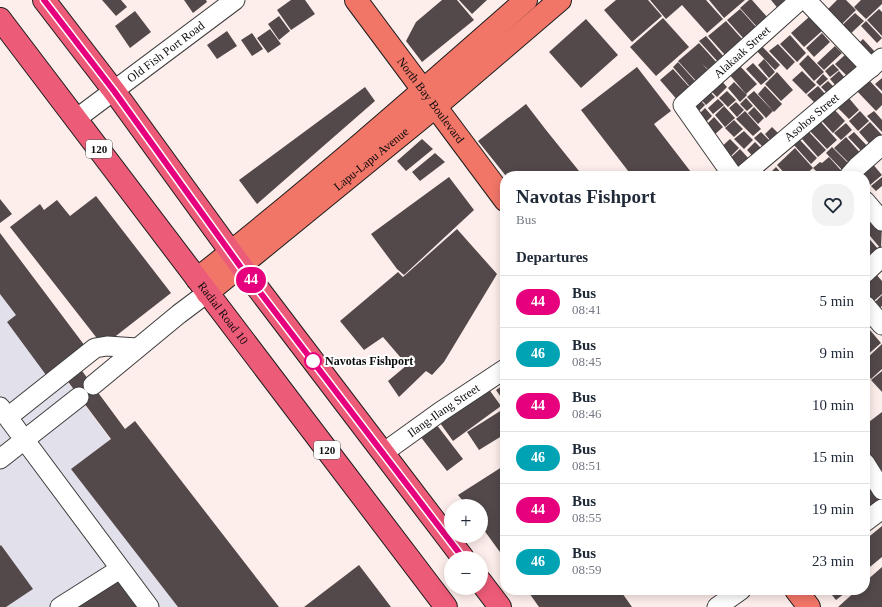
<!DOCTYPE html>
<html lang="en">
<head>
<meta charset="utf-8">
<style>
  body { margin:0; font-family:"Times New Roman",serif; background:#f2f2f3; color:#1f2937; height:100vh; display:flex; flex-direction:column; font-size:15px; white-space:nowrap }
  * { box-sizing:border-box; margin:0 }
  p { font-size:13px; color:#747a83 }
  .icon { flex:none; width:22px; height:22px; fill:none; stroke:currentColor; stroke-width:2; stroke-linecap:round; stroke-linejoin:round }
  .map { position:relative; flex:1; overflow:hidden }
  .panel { position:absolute; left:500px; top:171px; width:370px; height:424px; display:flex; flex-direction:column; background:#fff; border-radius:16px; box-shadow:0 2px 10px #0003 }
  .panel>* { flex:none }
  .badge { padding:0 8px; border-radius:13px; font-size:14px; line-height:26px }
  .tools { position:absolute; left:444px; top:499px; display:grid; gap:8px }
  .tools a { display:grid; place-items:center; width:44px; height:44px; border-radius:50%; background:#fff; box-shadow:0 2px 10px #0003; font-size:20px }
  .map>.badge { position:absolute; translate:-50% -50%; box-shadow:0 0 0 2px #fff }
  h2 { padding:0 16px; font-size:15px; line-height:36px }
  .round { display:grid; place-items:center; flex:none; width:42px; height:42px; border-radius:16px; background:#f2f2f3 }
  .summary { display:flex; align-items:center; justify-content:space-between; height:68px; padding:0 16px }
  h1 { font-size:19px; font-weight:700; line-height:30px }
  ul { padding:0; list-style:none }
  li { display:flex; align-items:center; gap:12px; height:52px; padding:0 16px; border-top:1px solid #e0e1e3 }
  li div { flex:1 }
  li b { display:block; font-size:15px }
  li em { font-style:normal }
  li .badge { min-width:44px; font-weight:700; text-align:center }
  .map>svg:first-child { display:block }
  .industrial { fill:#e2e0ea }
  .building { fill:#53494b }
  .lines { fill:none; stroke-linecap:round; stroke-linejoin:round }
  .minor-casing { stroke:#3e3e3e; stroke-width:21 }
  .major-casing { stroke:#1c1c1c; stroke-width:24 }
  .highway-casing { stroke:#1c1c1c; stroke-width:24 }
  .minor { stroke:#fff; stroke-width:19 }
  .major { stroke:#f17668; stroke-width:22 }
  .highway { stroke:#ec5b78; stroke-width:22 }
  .line-casing { stroke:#fff; stroke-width:9 }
  .line { stroke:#e6007e; stroke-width:6 }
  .stop-dot { fill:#fff; stroke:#e6007e; stroke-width:2 }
  .labels { text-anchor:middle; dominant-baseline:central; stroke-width:4; stroke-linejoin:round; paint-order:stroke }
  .shield { fill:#fff; stroke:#545454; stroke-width:1 }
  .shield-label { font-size:11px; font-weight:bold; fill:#0b0b0b }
  .street-label { font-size:12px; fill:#0b0b0b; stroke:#fff }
  .stop-label { font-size:12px; font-weight:bold; fill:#0b0b0b; stroke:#fff; text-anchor:start }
</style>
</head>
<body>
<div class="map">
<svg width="882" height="607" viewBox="0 0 882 607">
  <rect width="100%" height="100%" fill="#feeeeb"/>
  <path class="industrial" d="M0,291L235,607H0Z"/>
  <path class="building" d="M102,0H121L127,7L116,16Z
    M184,0H206L207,2L193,13Z
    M291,0H305L315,14L291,30L277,10Z
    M442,0H457L474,20L422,62L406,41L416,22Z
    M459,0H487L472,14Z
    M616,0H648L662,16L632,42L604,10Z
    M650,0H706L723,19L707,33L682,5L666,19Z
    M709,0H745L724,18Z
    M749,0H752L769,19L758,28L740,8Z
    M771,0H792L780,11Z
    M837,0H846L856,10L837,29L823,14Z
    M861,0H882V4L866,19L854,7Z
    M740,9L757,28L744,39L727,20Z
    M879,9L882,12V36L867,20Z
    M135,11L151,32L130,48L115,26Z
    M855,13L864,21L846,38L837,30Z
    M279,16L290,31L279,40L268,24Z
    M809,17L822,31L804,47L791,33Z
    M663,18L689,47L656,76L630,47Z
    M586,19L618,55L581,88L549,52Z
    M726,21L743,40L725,55L708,36Z
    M866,21L882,38L877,43L861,26Z
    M270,29L281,44L268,53L257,38Z
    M227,31L237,46L217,59L207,45Z
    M252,33L263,49L252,56L241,40Z
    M822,33L830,42L814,57L806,48Z
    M790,35L806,53L797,62L780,44Z
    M706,36L725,58L719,63L699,41Z
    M863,39L876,53L868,61L855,47Z
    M699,43L718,64L710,71L702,64L710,72L698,83L678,61Z
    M759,43L780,65L775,70L754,48Z
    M778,44L795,62L787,70L769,51Z
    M835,46L842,53L824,70L817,63Z
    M847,53L865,71L853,82L835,64Z
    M808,55L824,72L814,81L799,64Z
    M764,59L775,72L769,78L758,65Z
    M678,62L697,83L691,88L673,67Z
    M753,63L768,79L761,85L746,69Z
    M738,64L757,84L746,94L728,73Z
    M833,64L839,70L830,77L825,71Z
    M637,67L671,111L654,124L694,176H632L581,110Z
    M673,69L692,90L679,102L660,80Z
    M802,71L816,85L806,94L792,80Z
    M839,71L845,78L836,86L830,79Z
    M777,72L793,90L781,101L765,84Z
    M823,74L828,79L820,86L816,82Z
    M718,77L727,87L717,97L707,87Z
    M867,78L882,94V105L876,111L855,89Z
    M882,78V91L875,84Z
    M828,81L834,87L827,93L821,87Z
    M734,82L747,95L740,102L728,88Z
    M765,86L782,104L774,112L758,94Z
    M818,86L826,95L816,104L807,95Z
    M365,87L375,101L257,204L239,180Z
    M707,89L715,97L706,105L698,96Z
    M727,91L736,100L728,107L719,98Z
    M754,91L773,111L766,118L747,97Z
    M697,97L705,105L695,115L687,107Z
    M848,97L859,110L849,119L837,107Z
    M746,98L753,106L747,111L740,104Z
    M718,99L724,105L713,114L708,108Z
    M736,102L744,110L737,117L729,108Z
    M526,104L546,130L583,176H506L478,141Z
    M724,106L735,118L725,127L715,115Z
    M754,107L764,118L758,124L748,113Z
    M832,107L845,121L833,133L820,119Z
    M705,108L712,116L705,123L698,115Z
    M745,111L761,129L753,136L736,119Z
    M860,111L869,121L858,131L849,121Z
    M874,111L882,120V132L867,116Z
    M714,117L723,127L712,137L704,127Z
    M734,120L743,129L734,137L725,128Z
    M819,120L837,140L827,149L809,130Z
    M870,122L882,135V142L874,149L859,132Z
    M846,123L852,130L841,140L834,133Z
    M772,127L778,133L770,140L765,134Z
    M744,131L753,140L744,149L734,139Z
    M761,132L770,141L763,147L754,138Z
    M809,132L826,150L818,157L802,139Z
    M854,132L871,150L865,155L848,137Z
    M846,137L863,156L852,166L834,148Z
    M422,139L433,149L406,171L397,161Z
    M730,139L739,148L727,160L718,150Z
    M799,139L817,158L811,164L793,144Z
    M755,142L767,154L758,162L747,150Z
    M832,147L854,169L847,175L826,153Z
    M795,148L813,168L804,176H787L777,165Z
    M740,149L750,160L736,173L726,162Z
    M435,153L445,162L420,181L412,172Z
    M829,157L846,176H821L813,168L820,162L822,163Z
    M871,162L882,175L870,185L865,179V176H862L859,172Z
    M776,167L784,176H772L770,173Z
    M449,177L474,210L404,275L397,269L371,234Z
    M882,177V186L876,191L871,186Z
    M96,196L171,293L103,346L10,227L40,204L44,210L57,200L70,216Z
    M0,199L12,214L0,223Z
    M875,217L882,225L881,249L865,230V226Z
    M457,229L497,274L444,362L432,375L426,371L399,397L388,381L407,365L383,337L364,350L340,321L398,272L403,277Z
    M0,233L88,350L74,360L125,429L135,421L279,607H178L71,469L111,439L60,371L49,379L7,322L16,315L0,294Z
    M865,234L879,250L865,262Z
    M875,273L882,281V294L868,306L865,302V282Z
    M882,295V306L875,312L870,307Z
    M869,329L881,343L865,357V333Z
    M882,344V369L871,379L865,372V360Z
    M882,371V392L871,380Z
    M505,384V403L496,390Z
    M488,388L501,406L453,441L440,423Z
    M505,408V434L479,450L467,432Z
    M882,412V471L865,449V425Z
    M436,424L463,459L447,471L420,436Z
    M505,465V559L481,526V506H467L458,495Z
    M865,475L882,498L865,511Z
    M882,526V557L865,571V540Z
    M1,545L33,589L6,607H0V546Z
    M359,565L391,607H304Z
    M882,567V607H838L857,590H865V582Z
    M114,577L139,607H68Z
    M527,590H620L632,607H539Z
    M828,590H849L836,600Z"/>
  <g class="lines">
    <defs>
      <g id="minor">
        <path d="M806,0L871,68"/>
        <path id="s1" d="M76,119L235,0"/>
        <path id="s2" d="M733,176L683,105L800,0"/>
        <path id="s3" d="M742,176L882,58"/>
        <path d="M849,176L857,167L882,145"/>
        <path d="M865,201L882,221"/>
        <path d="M865,273L882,257"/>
        <path d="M865,305L882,325"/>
        <path d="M93,385L179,314L207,293"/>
        <path d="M0,407L149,607"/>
        <path d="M8,417L95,348L107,346L137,348"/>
        <path id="s4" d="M383,453L440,412L505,369"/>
        <path d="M0,459L79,397"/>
        <path d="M865,463L882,490"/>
        <path d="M865,522L882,509"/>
        <path d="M60,607L120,569"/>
        <path d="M717,607L741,590"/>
      </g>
      <g id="major">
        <path id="s5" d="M356,0L505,200"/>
        <path d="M197,279C310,190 418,95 526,0"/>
        <path id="s6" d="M207,293L435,107L560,0"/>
        <path d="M796,590L809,607"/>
      </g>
      <g id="highway">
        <path d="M44,0L114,91L241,266L463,558"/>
        <path id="s7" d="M0,19L446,607"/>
        <path d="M481,582L500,607"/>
      </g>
    </defs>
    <use href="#minor" class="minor-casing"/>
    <use href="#major" class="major-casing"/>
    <use href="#highway" class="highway-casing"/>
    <use href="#minor" class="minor"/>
    <use href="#major" class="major"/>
    <use href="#highway" class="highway"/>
  </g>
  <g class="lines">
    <defs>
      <path id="line" d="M44,0L114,91L240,266L463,558"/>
    </defs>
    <use href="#line" class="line-casing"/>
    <use href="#line" class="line"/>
  </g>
  <circle class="stop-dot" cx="313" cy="361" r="8"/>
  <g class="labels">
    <g class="shield">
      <rect x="86" y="140" width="26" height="18" rx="3"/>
      <rect x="314" y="441" width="26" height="18" rx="3"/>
    </g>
    <g class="shield-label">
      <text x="99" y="149">120</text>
      <text x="327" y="450">120</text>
    </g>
    <g class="street-label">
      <text stroke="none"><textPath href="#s1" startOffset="112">Old Fish Port Road</textPath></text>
      <text stroke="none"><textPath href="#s2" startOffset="166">Alakaak Street</textPath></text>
      <text stroke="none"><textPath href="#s5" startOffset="125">North Bay Boulevard</textPath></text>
      <text stroke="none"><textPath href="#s3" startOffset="91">Asohos Street</textPath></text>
      <text stroke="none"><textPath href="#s6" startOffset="212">Lapu-Lapu Avenue</textPath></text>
      <text stroke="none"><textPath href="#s7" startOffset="369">Radial Road 10</textPath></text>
      <text stroke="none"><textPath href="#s4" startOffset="74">Ilang-Ilang Street</textPath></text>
    </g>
    <g class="stop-label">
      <text x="325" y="361">Navotas Fishport</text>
    </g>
  </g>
</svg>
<div class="tools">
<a>+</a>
<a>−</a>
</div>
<b class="badge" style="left:251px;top:280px;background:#e6007e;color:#fff">44</b>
<section class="panel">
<div class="summary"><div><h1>Navotas Fishport</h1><p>Bus</p></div><a class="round"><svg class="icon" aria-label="heart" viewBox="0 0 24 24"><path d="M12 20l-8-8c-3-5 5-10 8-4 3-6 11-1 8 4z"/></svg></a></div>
<h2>Departures</h2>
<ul>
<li><span class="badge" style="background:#e6007e;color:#fff">44</span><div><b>Bus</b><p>08:41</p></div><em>5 min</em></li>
<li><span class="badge" style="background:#00a3b4;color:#fff">46</span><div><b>Bus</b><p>08:45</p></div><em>9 min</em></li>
<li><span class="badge" style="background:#e6007e;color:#fff">44</span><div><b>Bus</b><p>08:46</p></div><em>10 min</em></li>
<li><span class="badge" style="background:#00a3b4;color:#fff">46</span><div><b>Bus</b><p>08:51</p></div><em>15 min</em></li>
<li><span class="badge" style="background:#e6007e;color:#fff">44</span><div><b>Bus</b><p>08:55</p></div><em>19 min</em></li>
<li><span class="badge" style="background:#00a3b4;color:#fff">46</span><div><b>Bus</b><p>08:59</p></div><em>23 min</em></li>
</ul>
</section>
</div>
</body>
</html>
